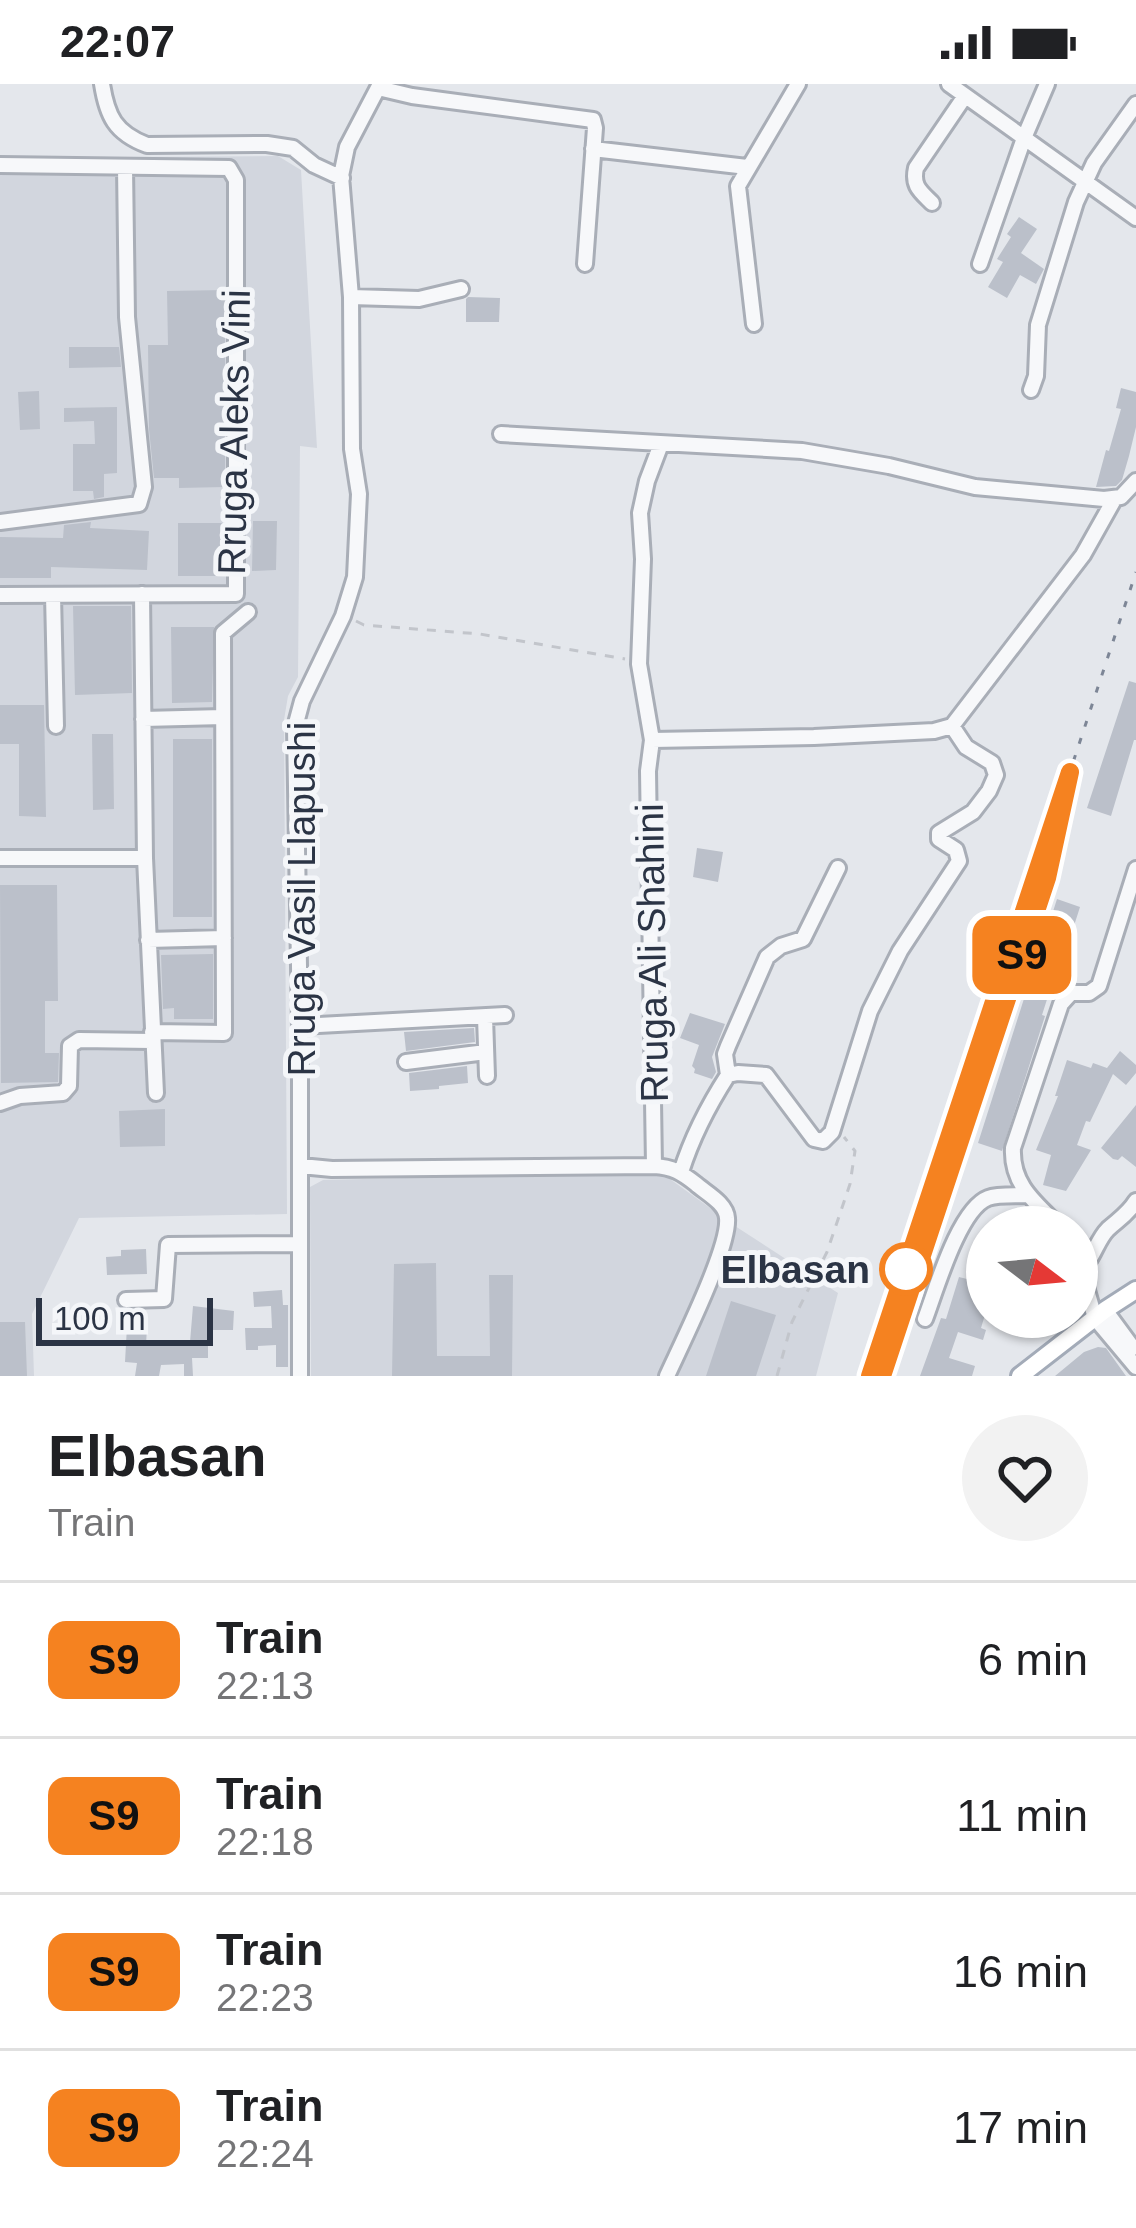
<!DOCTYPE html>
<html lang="en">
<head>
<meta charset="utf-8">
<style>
  body { margin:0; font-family:Helvetica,sans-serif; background:#f2f2f2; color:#202124; height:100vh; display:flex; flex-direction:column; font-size:45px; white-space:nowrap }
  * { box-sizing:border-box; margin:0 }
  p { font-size:39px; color:#757577 }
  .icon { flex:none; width:66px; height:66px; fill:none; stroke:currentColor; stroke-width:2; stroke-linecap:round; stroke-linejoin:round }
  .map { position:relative; height:1292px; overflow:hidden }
  .side { display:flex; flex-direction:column; background:#fff; flex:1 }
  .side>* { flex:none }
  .badge { padding:0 24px; border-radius:18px; font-size:42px; line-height:78px }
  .needle { width:78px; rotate:106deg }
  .buttons { position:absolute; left:966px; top:1122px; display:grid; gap:24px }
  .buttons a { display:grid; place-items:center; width:132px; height:132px; border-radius:50%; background:#fff; box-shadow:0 3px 9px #0004; font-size:60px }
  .scale { position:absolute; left:36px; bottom:30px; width:177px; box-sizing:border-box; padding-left:12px; border:6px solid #2b3445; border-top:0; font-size:33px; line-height:42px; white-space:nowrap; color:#2b3445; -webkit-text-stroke:9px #f4f6f9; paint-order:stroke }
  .map>.badge { position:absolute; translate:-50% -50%; box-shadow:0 0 0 6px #fff }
  .round { display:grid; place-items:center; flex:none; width:126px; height:126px; border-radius:63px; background:#f2f2f2 }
  .overview { display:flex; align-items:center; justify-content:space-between; height:204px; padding:0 48px }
  h1 { font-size:57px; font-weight:700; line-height:90px }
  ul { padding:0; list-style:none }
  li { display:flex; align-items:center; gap:36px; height:156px; padding:0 48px; border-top:3px solid #e0e0e0 }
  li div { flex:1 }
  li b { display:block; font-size:45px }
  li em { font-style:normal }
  li .badge { min-width:132px; font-weight:700; text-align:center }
  .status { display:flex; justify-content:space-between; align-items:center; height:84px; padding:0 60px; background:#fff; direction:ltr }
  .status svg { height:33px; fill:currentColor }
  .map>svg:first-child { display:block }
  .built { fill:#d2d6de }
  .building { fill:#bbc0ca }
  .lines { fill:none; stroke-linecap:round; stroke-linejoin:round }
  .minor-casing { stroke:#a9aeb7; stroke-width:20 }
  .major-casing { stroke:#a3abb8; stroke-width:22 }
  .path { stroke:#c2c5cb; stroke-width:3; stroke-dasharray:9 9; stroke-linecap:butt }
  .minor { stroke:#f7f8fa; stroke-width:14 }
  .major { stroke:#fff; stroke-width:16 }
  .rail { stroke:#7d8696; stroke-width:3; stroke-dasharray:6 12; stroke-linecap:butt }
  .line-casing { stroke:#fff; stroke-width:27 }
  .line { stroke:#f58220; stroke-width:18 }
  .stop-dot { fill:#fff; stroke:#f58220; stroke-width:6 }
  .labels { text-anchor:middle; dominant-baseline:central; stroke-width:10; stroke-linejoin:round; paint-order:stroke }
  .street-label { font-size:39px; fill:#2b3445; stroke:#f4f6f9 }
  .stop-label { font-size:39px; font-weight:bold; fill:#2b3445; stroke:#f4f6f9; text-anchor:end }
</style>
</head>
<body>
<div class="status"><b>22:07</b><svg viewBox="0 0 49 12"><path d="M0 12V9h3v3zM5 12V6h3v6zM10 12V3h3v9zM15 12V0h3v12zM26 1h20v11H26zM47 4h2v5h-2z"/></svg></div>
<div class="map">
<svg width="1136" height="1292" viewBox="0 0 1136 1292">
  <rect width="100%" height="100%" fill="#e4e7ec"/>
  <path class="built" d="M278,72L301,86L317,364L300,362L298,593L288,612L284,636L287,1130L79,1134L32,1230L34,1292H0V74Z
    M573,1090H663L735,1142L838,1209L816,1292H311L310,1103L323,1096Z"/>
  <path class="building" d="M1019,133L1037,145L1021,169L1044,185L1036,200L1020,191L1007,214L988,203L1003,178L997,175L1011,153L1007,150Z
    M225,206V403L179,404V394H154L149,345L148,261H168L167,207Z
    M468,213L500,214L499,238H466V215Z
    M69,263H119L121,283L69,284Z
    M1121,304L1136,308V343L1129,372L1122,396L1116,402L1096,403L1106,366L1109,367L1121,325L1116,324Z
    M39,307L40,345L20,346L18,308Z
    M117,323V389L104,390V413L94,415L93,407H73V360H95L94,337L64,338V324Z
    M253,437H277L276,486L252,487Z
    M91,438L90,444L149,447L147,486L51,483V494H0V453L63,454L64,441Z
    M178,439H225V492H178Z
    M73,522H131L132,609L75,611Z
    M171,543H214L212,618L172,619Z
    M1129,597L1136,599V656H1134L1111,732L1087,724Z
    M0,621H44L46,733L19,732V660H0Z
    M92,650H113L114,725L93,726Z
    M173,655H212V833H173Z
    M697,764L723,768L718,798L693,793Z
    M0,801H57L58,917H45V969H59L58,998L1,999Z
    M1057,815L1080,823L1063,876L1040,868Z
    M213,870V935H174V924L163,925L161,871Z
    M1029,899L1050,906L1042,931L1045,932L1002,1067L978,1059Z
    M690,929L725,940L712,973L716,988L712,995L694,989L695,985L692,982L699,961L680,954Z
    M474,944L475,958L406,967L404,948Z
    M1120,967L1136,981V989L1126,1001L1113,990L1090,1038L1086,1037L1077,1061L1091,1066L1066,1107L1043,1101L1051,1071L1036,1066L1058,1012H1055L1067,976L1091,984L1093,979L1107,984Z
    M467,982L468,999L439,1002V1005L410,1007L409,989Z
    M1136,1021V1083L1122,1072L1118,1076L1113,1075L1101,1064Z
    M165,1025V1062L120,1063L119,1027Z
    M146,1165L147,1190L107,1191L106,1173L121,1172V1166Z
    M972,1178L987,1182V1224L981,1244L986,1246L983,1256L958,1248L949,1274L975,1282L972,1292H920L941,1234L946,1235L959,1193L967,1195Z
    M436,1179L437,1272H490L489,1191H513L512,1292H392L394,1180Z
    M282,1206L283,1221H288V1283H276V1261L258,1262V1266H246L245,1244H272L271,1222L254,1223L253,1208Z
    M731,1217L776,1231L756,1292H706Z
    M193,1222L234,1227L233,1246H208V1274H192L193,1292H184V1280L161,1281L159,1292H135L137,1279L125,1278L127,1242L147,1243L146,1261L190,1258Z
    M0,1238H25L27,1292H0Z
    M1098,1263L1106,1264L1126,1292H1055L1084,1268Z"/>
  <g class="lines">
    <defs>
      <path id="minor" d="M102,0C107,32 115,49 147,61L267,60L293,64L314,81L342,94
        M949,0L1136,134
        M378,4L412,12L593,36L595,44L585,180
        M593,65L747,83
        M0,81L229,84L236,96V510L0,511
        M932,119C920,107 912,102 916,84L965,12
        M980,180L1024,54L1047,0
        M351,213L419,215L461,205
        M754,240L738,102L798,0
        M1031,306L1036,292L1038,241L1076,118L1094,79L1136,20
        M501,350L802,367L889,382L975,403L1104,415L1121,413L1136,397
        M0,438L139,420L144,403L127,233L125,83
        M142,510L145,774L156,1009
        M53,511L56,642
        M143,635L223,633
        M652,656L814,653L934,647L952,642L1083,471L1115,414
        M0,774H145
        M148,856L224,854
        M485,933L487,992
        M300,942L505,931
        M152,948L224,949L223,549L248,528
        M406,978L486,968
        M728,991L725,970L728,962L767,873L781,862L803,855L838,784
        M0,1019L20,1012L63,1009L69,1002L70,962L79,956L152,957
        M301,1082L332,1085L654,1082C673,1083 682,1089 696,1100C706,1109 726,1119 727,1134C730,1163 681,1261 667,1292
        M654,1082L648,687L652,656L639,580L643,475L640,429L647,397L661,360
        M681,1088C692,1053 708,1022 728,991L738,989L766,991L814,1055L823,1057L832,1048L870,927L900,867L959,777L956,766L939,755V749L973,728L989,707L996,691L992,679L966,663L952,642
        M1060,1143C1036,1119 1011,1101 1013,1064L1061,920L1071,909H1089L1099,902L1136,785
        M1077,1172L1095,1234L1136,1283
        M1080,1186C1094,1175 1096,1157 1108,1145C1119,1135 1128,1130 1136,1117
        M126,1216L164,1215L168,1161L300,1160
        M1105,1226L1133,1264
        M925,1235C936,1206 959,1125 988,1114C999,1110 1017,1112 1028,1111
        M300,1292V942L295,643L302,617L343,532L355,493L359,410L352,365L351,213L341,92L347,63L380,0"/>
      <path id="major" d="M1020,1292L1105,1226L1136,1206"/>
    </defs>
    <use href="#minor" class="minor-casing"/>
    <use href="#major" class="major-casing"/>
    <path class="path" d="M356,537L364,541L480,550L625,575
      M777,1292L792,1238L827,1168L850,1100L855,1067L844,1053"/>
    <use href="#minor" class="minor"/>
    <use href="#major" class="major"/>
    <path class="rail" d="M870,1292L1136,488"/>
  </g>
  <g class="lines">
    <defs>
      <path id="line" d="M870,1292L1070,688L1047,794L882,1292"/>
    </defs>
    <use href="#line" class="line-casing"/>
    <use href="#line" class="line"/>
  </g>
  <circle class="stop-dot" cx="906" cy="1185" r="24"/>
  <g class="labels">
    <g class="street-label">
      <text transform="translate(234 348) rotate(-89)">Rruga Aleks Vini</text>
      <text transform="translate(301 815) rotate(-90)">Rruga Vasil Llapushi</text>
      <text transform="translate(652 869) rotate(-91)">Rruga Ali Shahini</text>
    </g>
    <g class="stop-label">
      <text x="870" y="1185">Elbasan</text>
    </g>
  </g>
</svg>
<div class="buttons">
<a><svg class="needle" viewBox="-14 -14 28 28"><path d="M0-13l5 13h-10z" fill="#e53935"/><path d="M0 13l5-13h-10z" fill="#757577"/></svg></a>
</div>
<div class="scale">100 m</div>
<b class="badge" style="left:1022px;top:871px;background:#f58220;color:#111">S9</b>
</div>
<section class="side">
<div class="overview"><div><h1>Elbasan</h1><p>Train</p></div><a class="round"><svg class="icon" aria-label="heart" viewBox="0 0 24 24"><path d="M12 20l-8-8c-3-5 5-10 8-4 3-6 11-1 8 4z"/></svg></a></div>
<ul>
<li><span class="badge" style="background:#f58220;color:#111">S9</span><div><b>Train</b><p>22:13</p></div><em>6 min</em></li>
<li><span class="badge" style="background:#f58220;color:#111">S9</span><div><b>Train</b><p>22:18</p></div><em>11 min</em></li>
<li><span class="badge" style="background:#f58220;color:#111">S9</span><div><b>Train</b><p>22:23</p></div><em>16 min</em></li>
<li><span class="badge" style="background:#f58220;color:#111">S9</span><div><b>Train</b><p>22:24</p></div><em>17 min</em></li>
</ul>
</section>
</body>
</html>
